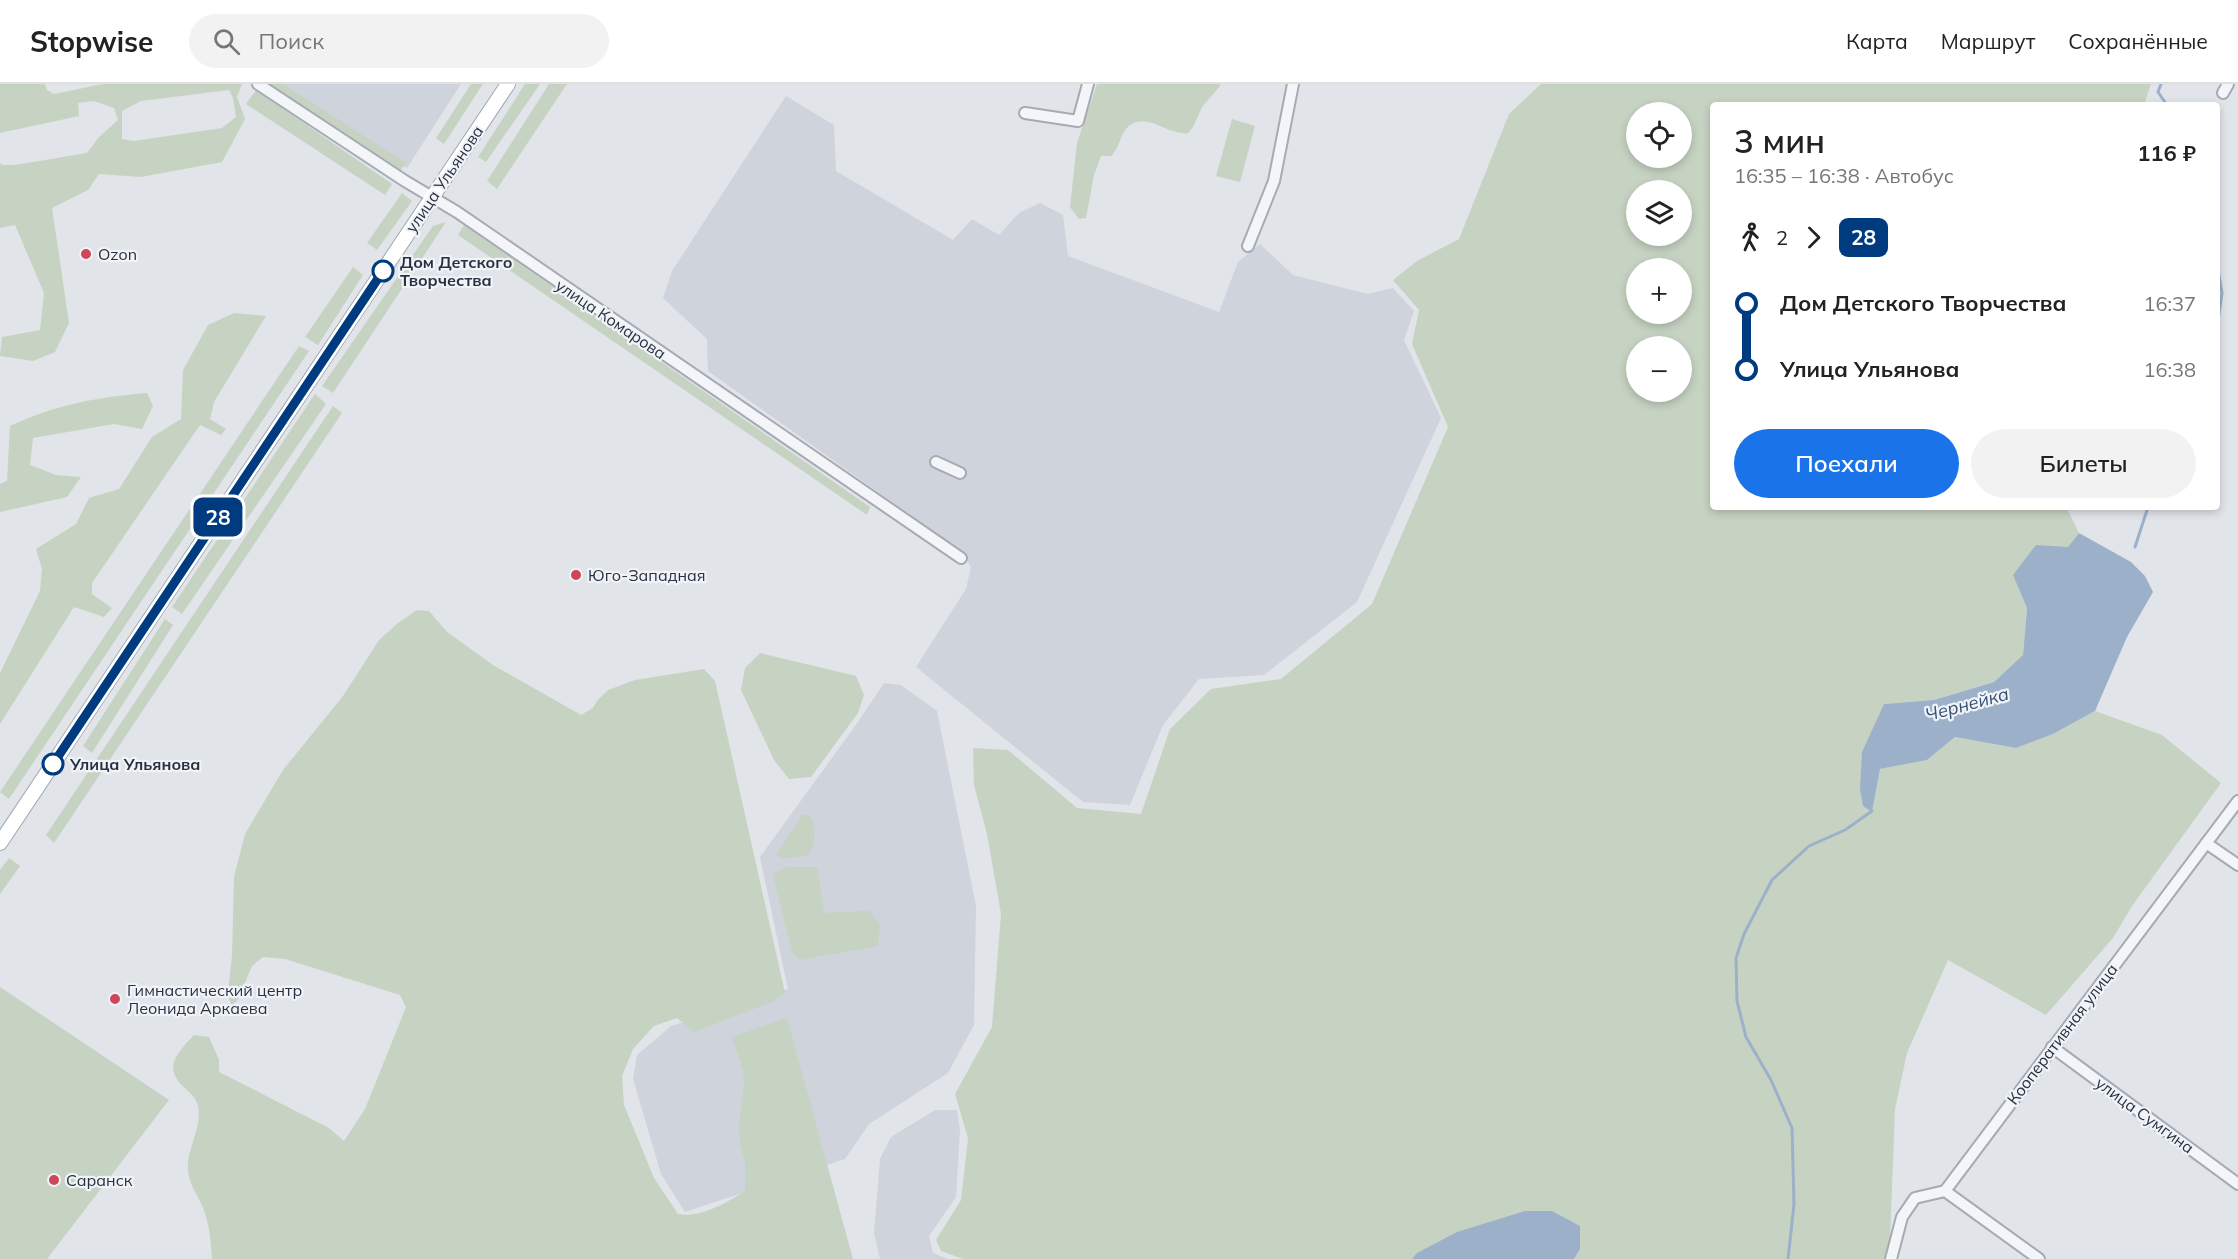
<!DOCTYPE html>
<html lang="ru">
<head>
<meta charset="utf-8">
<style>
  body { margin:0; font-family:Mulish,sans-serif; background:#f2f2f2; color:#222; height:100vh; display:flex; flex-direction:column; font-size:22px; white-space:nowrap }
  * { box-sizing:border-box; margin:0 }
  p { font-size:20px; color:#767676 }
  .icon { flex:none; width:33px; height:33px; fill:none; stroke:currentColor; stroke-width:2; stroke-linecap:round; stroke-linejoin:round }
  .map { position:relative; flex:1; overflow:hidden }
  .drawer { position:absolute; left:1710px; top:18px; width:510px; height:408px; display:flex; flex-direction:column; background:#fff; border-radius:6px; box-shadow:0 3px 9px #0003 }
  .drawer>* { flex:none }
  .badge { padding:0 12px; border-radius:9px; font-size:21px; line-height:39px }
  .buttons { position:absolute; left:1626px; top:18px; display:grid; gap:12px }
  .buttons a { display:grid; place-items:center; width:66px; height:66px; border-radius:50%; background:#fff; box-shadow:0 3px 9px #0003; font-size:30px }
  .map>.badge { position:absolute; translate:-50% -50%; box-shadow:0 0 0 3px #fff }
  .legs { display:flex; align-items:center; gap:9px; height:66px; padding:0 24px; font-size:20px }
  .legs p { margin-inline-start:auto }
  .head { display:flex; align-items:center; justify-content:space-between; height:102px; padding:0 24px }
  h1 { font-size:33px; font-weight:600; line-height:45px }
  .button { display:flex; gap:12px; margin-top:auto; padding:12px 24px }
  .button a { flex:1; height:69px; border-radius:36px; background:#1a73e8; color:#fff; font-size:24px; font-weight:600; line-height:69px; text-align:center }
  .button a+a { background:#f2f2f2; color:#222 }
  ul { padding:0 24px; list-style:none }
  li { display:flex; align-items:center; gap:21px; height:66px; font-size:22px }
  li i { display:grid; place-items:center; width:9px; height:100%; margin:0 8px; background:currentColor }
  li i::after { content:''; width:15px; height:15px; margin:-8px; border:4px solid; border-radius:50%; background:#fff }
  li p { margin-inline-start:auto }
  li:first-child i { background:linear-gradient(#0000 50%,currentColor 0) }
  li:last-child i { background:linear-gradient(currentColor 50%,#0000 0) }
  header { display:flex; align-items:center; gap:36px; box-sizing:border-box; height:84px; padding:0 30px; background:#fff; border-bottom:2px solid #e0e0e0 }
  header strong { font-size:28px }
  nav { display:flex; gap:33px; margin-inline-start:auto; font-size:21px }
  .search { width:420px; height:54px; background:#f2f2f2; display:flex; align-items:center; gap:15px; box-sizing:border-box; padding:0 21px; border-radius:33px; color:#767676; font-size:22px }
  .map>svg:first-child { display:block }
  .built { fill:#cfd3db }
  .green { fill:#c6d3c2; fill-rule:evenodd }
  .water { fill:#9cb1c9 }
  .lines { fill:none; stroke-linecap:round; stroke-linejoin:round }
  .stream { stroke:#9cb1c9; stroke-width:3 }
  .minor-casing { stroke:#a6abb3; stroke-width:14 }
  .major-casing { stroke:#a0a8b5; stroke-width:16 }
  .minor { stroke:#f3f5f8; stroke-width:10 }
  .major { stroke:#fff; stroke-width:14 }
  .line-1-casing { stroke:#fff; stroke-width:14 }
  .line-1 { stroke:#003b80; stroke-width:9 }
  .poi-dot { fill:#cd4758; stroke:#f0f3f7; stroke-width:2 }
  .stop-1-dot { fill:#fff; stroke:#003b80; stroke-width:3 }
  .labels { text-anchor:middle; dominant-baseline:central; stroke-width:4.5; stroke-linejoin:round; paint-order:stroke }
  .street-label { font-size:16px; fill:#293141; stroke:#f0f3f7 }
  .poi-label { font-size:16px; fill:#293141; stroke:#f0f3f7; text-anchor:start }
  .stop-label { font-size:16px; font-weight:bold; fill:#293141; stroke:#f0f3f7; text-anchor:start }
  .water-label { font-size:18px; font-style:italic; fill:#344f74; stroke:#f0f3f7 }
</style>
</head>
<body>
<header>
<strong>Stopwise</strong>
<div class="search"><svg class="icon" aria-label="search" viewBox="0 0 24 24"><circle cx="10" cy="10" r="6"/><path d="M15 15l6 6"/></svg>Поиск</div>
<nav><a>Карта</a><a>Маршрут</a><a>Сохранённые</a></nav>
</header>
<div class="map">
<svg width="2238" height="1175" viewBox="0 0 2238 1175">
  <rect width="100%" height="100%" fill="#e1e4e9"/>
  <path class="built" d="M279,0H461L407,84Z
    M786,12L834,41L836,87L953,156L972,135L999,151L1019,129L1040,119L1063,131L1068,172L1219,228L1238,178L1260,160L1293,191L1368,210L1393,204L1414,227L1404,256L1441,334L1357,518L1264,591L1199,595L1163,641L1130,721L1083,718L916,583L966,505L971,483L962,468L708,287L707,255L663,214L672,187Z
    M884,599L901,601L937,627L976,822L974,941L948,989L869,1040L845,1075L685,1128L661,1090L633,995L637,971L671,942L788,905L760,773L858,638Z
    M935,1026H957L960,1046L956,1113L929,1152L933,1169L948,1175H880L874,1149L880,1075L891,1053Z"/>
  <path class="green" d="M0,0H45L47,6L54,10L103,0H242L237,13L245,35L222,78L141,93L99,90L88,106L52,124L69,239L55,268L33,277L0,272L2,253L40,246L44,209L15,141L0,144V79L2,81H15L87,69L99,53L118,36L114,24L94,17L78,19L79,32L0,49ZM229,6L233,14L236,33L222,44L134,57L122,55V27L141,17Z
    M266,0H283L406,79L399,88Z
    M471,0H483L444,60L436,54Z
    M525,0H540L486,78L478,73Z
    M549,0H567L497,105L487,97Z
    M1097,0H1220V2L1202,23L1193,43L1188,49C1170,52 1149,30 1132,40C1120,46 1121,63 1111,72H1101L1094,91L1086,134L1079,135L1070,123L1077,59Z
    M1541,0H2151L2144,21H1713V423H2066L2079,449L2068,463L2013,490L2027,524L2023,572L1994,598L1934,616L1884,620L1863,722L1872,728L1880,685L1927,676L1955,653L2016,664L2053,650L2095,627L2162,651L2221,699L2132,822L2113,854L2046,931L1948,876L1907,969L1895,1025L1890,1157L1886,1175H963L941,1167L936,1156L961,1116L968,1054L955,1010L992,943L1001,830L987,750L974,701L973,664L1008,666L1077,724L1141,730L1170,645L1211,605L1281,595L1372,520L1448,343L1412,260L1419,226L1393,196L1417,177L1459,155L1509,30ZM1636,28H1682V74H1636ZM1636,106H1682V152H1636ZM1636,184H1682V230H1636ZM1636,262H1682V308H1636Z
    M256,6L392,100L385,111L246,20Z
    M1232,35L1255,42L1240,98L1216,92Z
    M402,109L412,117L377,166L367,159Z
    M446,138L333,309L322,302L433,142Z
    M464,141L870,423L867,431L458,151Z
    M353,183L363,191L318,261L305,253Z
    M234,229L266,232L214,318L210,335L226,345L221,351L200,341L92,499V510L112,524L104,533L74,523L0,640V589L40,507L42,485L36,465L76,440L89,414L119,405L152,353L181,335L183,286L208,241Z
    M299,262L309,267L9,715L0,708Z
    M147,309L153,322L142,345L114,340L33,354L30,381L56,391L81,393L67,413L0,428V400L7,397L10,342C55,321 97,313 147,309Z
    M315,310L326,320L182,530L172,523Z
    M333,322L342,329L54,759L46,751Z
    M417,526L429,527L447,548L493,581L581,631L593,624L597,617L608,606L635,596L704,585L715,597L785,909L774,917L694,948L677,934L654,942L633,965L622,992L624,1021L654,1094L678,1130C701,1134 726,1119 745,1107V1077L740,1062L739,1039L744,999L743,986L732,953L787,934L853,1175H212C211,1160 210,1144 205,1129C200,1114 189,1102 188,1086C186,1065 203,1043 198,1022C196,1014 191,1010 185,1004C162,984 177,969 194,951L209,953L219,976V988L329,1044L344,1057L365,1025L406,923L400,911L285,875L263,873L252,882L237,917L231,922L228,908L232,872L234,793L245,750L283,686L343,612L379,556L398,539Z
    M165,535L173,541L92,669L83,662Z
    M760,569L856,592L864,611L858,629L811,693L789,695L774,676L741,606L745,584Z
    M802,731H810C816,748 817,756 808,772L783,774L776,771Z
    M9,774L20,782L0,810V786Z
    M787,783H817L824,829L869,827L880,840L878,862L800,876L792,868L773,790Z
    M0,903L169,1016L47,1175H0Z"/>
  <path class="water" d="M2079,449L2131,478L2145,492L2153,508L2127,553L2095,627L2053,650L2016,664L1955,653L1927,676L1880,685L1872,728L1863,722L1860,705L1862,668L1884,620L1934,616L1994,598L2023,571L2027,524L2013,491L2036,461L2068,463Z
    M1525,1127H1552L1580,1142V1165L1574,1175H1412L1417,1169L1457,1148Z"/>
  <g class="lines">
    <path class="stream" d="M2161,0L2158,8L2167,21
      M2217,180L2222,209L2217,244
      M2135,463L2148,423
      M1788,1175L1794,1120L1792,1044L1771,996L1746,953L1737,917L1736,874L1744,850L1772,796L1809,762L1845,746L1872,727"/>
    <defs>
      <path id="minor" d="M258,0L405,97L457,128L961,474
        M2223,9L2228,0
        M1025,29L1078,37L1088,0
        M1248,162L1274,97L1293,0
        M936,378L960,389
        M2206,759L2238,781
        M2052,963L2238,1100
        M1945,1107L2039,1175
        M1891,1175L1902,1133L1915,1114L1945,1107L2238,717"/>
      <path id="major" d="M0,759L508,0"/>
    </defs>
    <use href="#minor" class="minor-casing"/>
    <use href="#major" class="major-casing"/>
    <use href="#minor" class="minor"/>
    <use href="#major" class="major"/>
  </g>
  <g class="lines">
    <defs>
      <path id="line-1" d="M53,680L383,187"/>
    </defs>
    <use href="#line-1" class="line-1-casing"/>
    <use href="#line-1" class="line-1"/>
  </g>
  <g class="poi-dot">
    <circle cx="86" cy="170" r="6"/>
    <circle cx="576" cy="491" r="6"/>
    <circle cx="115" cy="915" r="6"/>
    <circle cx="54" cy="1096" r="6"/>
  </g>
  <g class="stop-1-dot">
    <circle cx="383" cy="187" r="10"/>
    <circle cx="53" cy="680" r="10"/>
  </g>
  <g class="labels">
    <g class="street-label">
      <text transform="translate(444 95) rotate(-56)">улица Ульянова</text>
      <text transform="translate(611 235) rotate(34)">улица Комарова</text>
      <text transform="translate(2062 950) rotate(-53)">Кооперативная улица</text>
      <text transform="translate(2145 1031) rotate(36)">улица Сумгина</text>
    </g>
    <g class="poi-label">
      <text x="98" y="170">Ozon</text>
      <text x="588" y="491">Юго-Западная</text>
      <text x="127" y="906">Гимнастический центр<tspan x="127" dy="18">Леонида Аркаева</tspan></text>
      <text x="66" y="1096">Саранск</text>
    </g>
    <g class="stop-label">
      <text x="400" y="178">Дом Детского<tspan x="400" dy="18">Творчества</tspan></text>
      <text x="70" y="680">Улица Ульянова</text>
    </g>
    <g class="water-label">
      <text transform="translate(1967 620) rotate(-15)">Чернейка</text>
    </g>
  </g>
</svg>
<div class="buttons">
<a><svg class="icon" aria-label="locate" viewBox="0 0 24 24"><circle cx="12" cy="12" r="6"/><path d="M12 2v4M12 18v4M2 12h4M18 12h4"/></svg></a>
<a><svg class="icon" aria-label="layers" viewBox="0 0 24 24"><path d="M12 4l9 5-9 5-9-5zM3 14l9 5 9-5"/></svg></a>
<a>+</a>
<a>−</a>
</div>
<b class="badge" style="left:218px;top:433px;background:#003b80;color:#fff">28</b>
<section class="drawer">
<div class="head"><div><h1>3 мин</h1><p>16:35 – 16:38 · Автобус</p></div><b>116 ₽</b></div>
<div class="legs"><svg class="icon" aria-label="walk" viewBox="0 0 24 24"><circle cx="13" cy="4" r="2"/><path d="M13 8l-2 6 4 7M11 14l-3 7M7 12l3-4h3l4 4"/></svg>2<svg class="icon" aria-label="forward" viewBox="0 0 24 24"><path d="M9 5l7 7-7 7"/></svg><b class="badge" style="background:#003b80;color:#fff">28</b></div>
<ul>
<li><i style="color:#003b80"></i><b>Дом Детского Творчества</b><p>16:37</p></li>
<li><i style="color:#003b80"></i><b>Улица Ульянова</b><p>16:38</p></li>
</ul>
<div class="button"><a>Поехали</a><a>Билеты</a></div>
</section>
</div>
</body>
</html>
